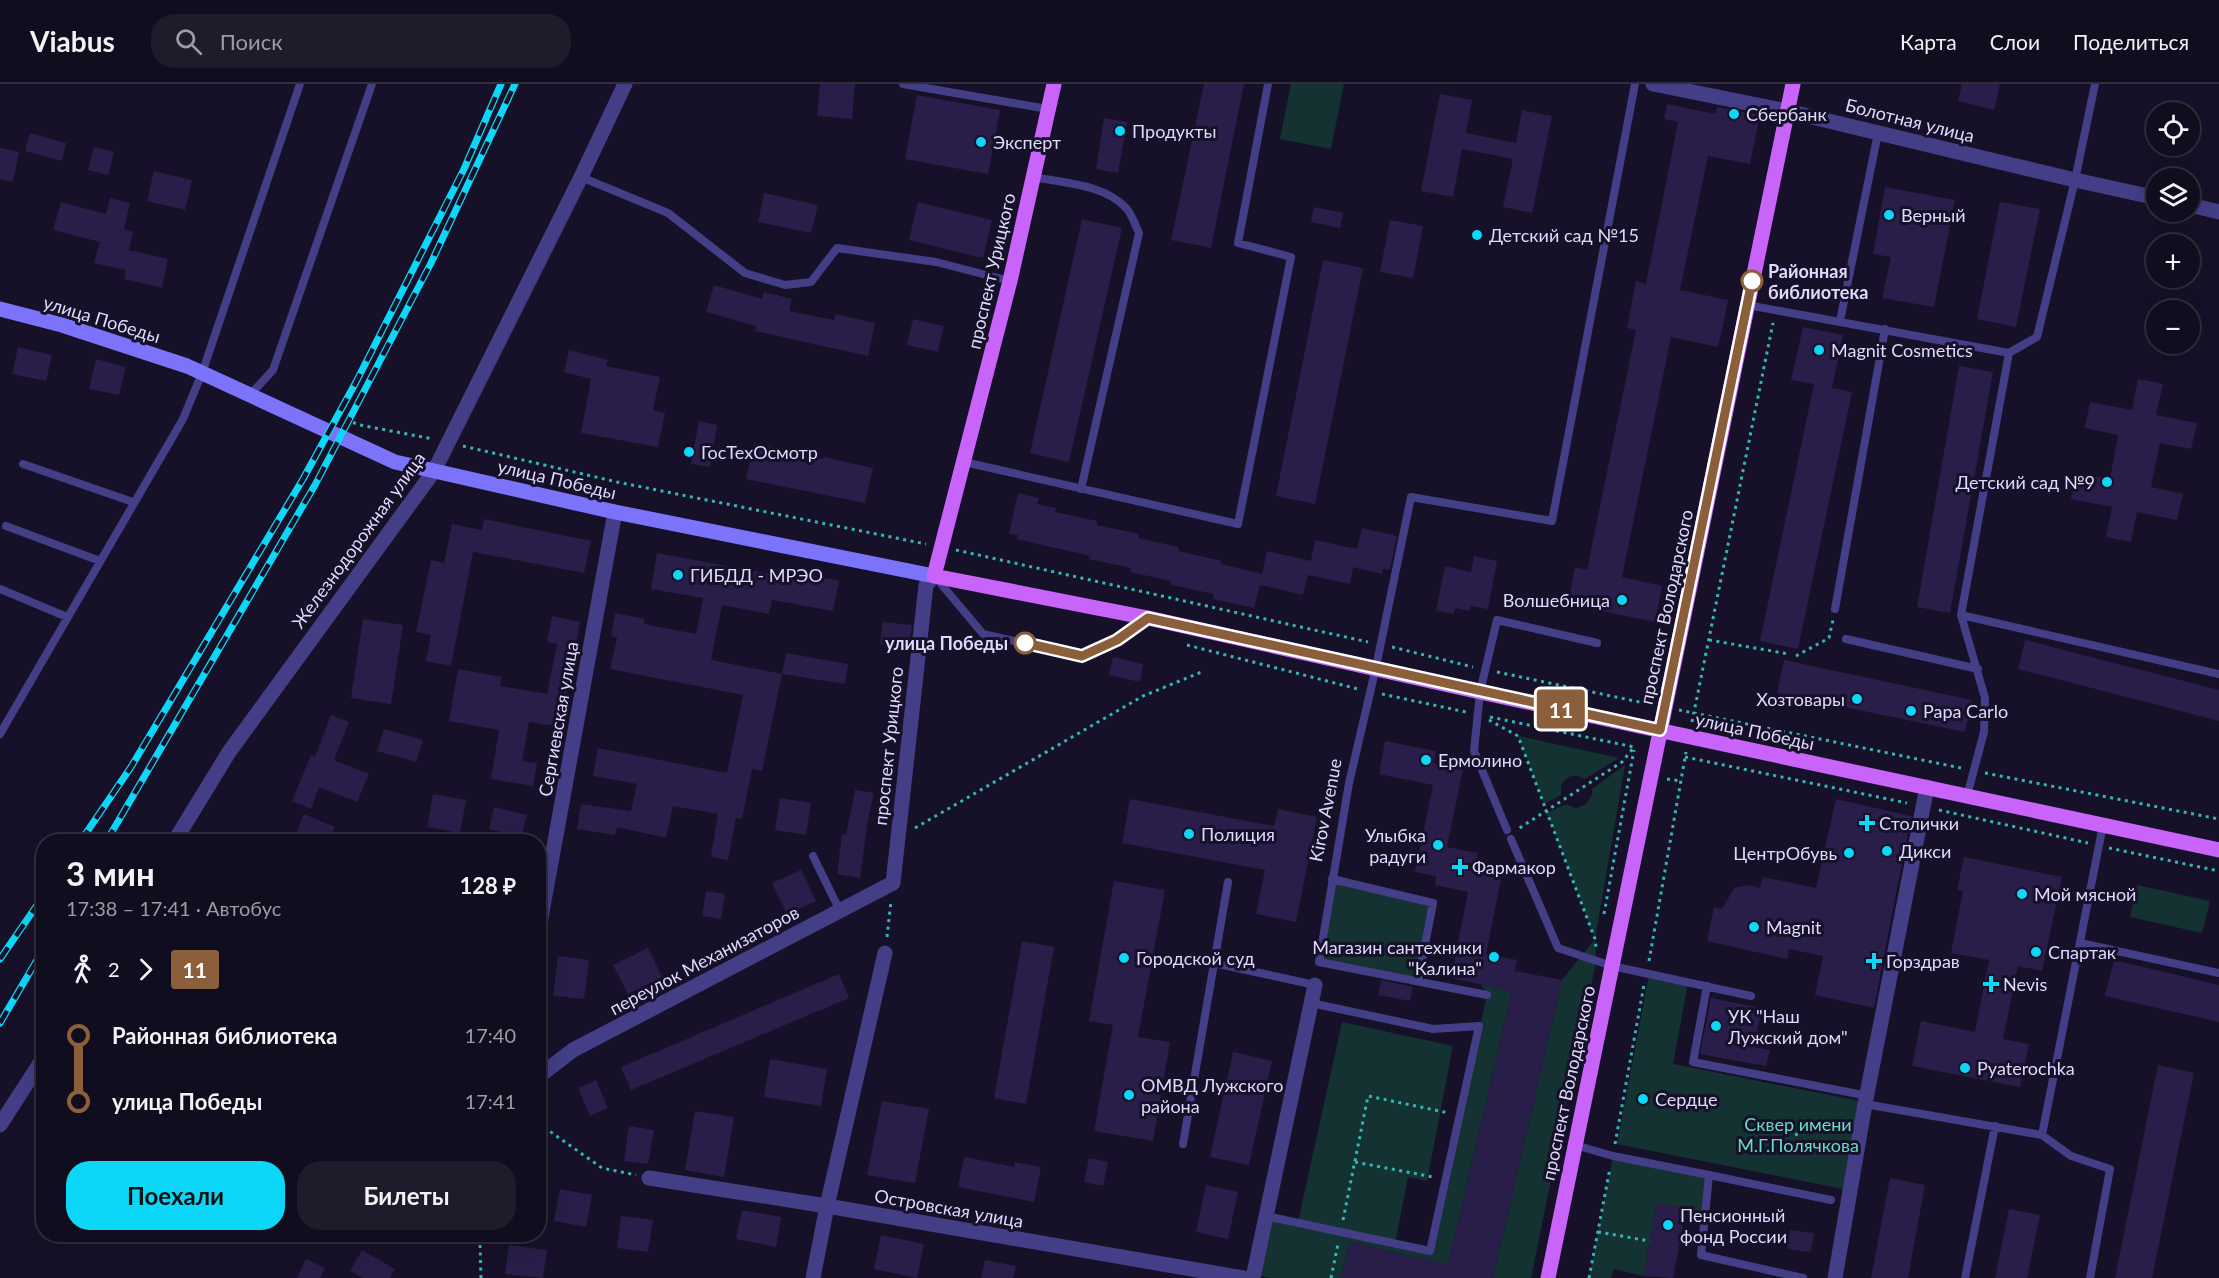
<!DOCTYPE html>
<html lang="ru">
<head>
<meta charset="utf-8">
<style>
  body { margin:0; font-family:Lato,sans-serif; background:#1e1b2b; color:#f1f3f6; height:100vh; display:flex; flex-direction:column; font-size:22px; white-space:nowrap }
  * { box-sizing:border-box; margin:0 }
  p { font-size:20px; color:#9c9ca4 }
  .icon { flex:none; width:33px; height:33px; fill:none; stroke:currentColor; stroke-width:2; stroke-linecap:round; stroke-linejoin:round }
  .map { position:relative; flex:1; overflow:hidden }
  .sheet { position:absolute; left:36px; top:750px; width:510px; height:408px; display:flex; flex-direction:column; background:#100d1e; border-radius:24px; box-shadow:0 6px 24px #0002,0 0 0 2px #302d3c }
  .sheet>* { flex:none }
  .badge { padding:0 12px; border-radius:4px; font-size:21px; line-height:39px }
  .fabs { position:absolute; left:2146px; top:18px; display:grid; gap:12px }
  .fabs a { display:grid; place-items:center; width:54px; height:54px; border-radius:50%; background:#100d1e; box-shadow:0 6px 24px #0002,0 0 0 2px #302d3c; font-size:30px }
  .map>.badge { position:absolute; translate:-50% -50%; box-shadow:0 0 0 3px #fff }
  .legs { display:flex; align-items:center; gap:9px; height:66px; padding:0 30px; font-size:20px }
  .legs p { margin-inline-start:auto }
  .head { display:flex; align-items:center; justify-content:space-between; height:102px; padding:0 30px }
  h1 { font-size:33px; font-weight:700; line-height:45px }
  .button { display:flex; gap:12px; margin-top:auto; padding:12px 30px }
  .button a { flex:1; height:69px; border-radius:24px; background:#0cd7f8; color:#111; font-size:24px; font-weight:700; line-height:69px; text-align:center }
  .button a+a { background:#1e1b2b; color:#f1f3f6 }
  ul { padding:0 30px; list-style:none }
  li { display:flex; align-items:center; gap:21px; height:66px; font-size:22px }
  li i { display:grid; place-items:center; width:9px; height:100%; margin:0 8px; background:currentColor }
  li i::after { content:''; width:15px; height:15px; margin:-8px; border:4px solid; border-radius:50%; background:#100d1e }
  li p { margin-inline-start:auto }
  li:first-child i { background:linear-gradient(#0000 50%,currentColor 0) }
  li:last-child i { background:linear-gradient(currentColor 50%,#0000 0) }
  header { display:flex; align-items:center; gap:36px; box-sizing:border-box; height:84px; padding:0 30px; background:#100d1e; border-bottom:2px solid #302d3c }
  header strong { font-size:28px }
  nav { display:flex; gap:33px; margin-inline-start:auto; font-size:21px }
  .search { width:420px; height:54px; background:#1e1b2b; display:flex; align-items:center; gap:15px; box-sizing:border-box; padding:0 21px; border-radius:24px; color:#9c9ca4; font-size:22px }
  .map>svg:first-child { display:block }
  .green { fill:#143232 }
  .building { fill:#281e49 }
  .lines { fill:none; stroke-linecap:round; stroke-linejoin:round }
  .path { stroke:#34b7b4; stroke-width:3; stroke-dasharray:3 4.5; stroke-linecap:butt }
  .lane { stroke:#433e86; stroke-width:8 }
  .street { stroke:#433e86; stroke-width:15 }
  .secondary { stroke:#7c73fb; stroke-width:15 }
  .primary { stroke:#c864fa; stroke-width:15 }
  .rail-casing { stroke:#0cd7f8; stroke-width:7 }
  .rail { stroke:#161128; stroke-width:4.5; stroke-dasharray:14; stroke-linecap:butt }
  .line-1-casing { stroke:#fff; stroke-width:14 }
  .line-1 { stroke:#8b5e3c; stroke-width:9 }
  .poi-dot { fill:#0cd7f8; stroke:#161128; stroke-width:2 }
  .stop-1-dot { fill:#fff; stroke:#8b5e3c; stroke-width:3 }
  .labels { text-anchor:middle; dominant-baseline:central; stroke-width:6; stroke-linejoin:round; paint-order:stroke }
  .poi-label { font-size:18px; fill:#dfd9fe; stroke:#161128; text-anchor:start }
  .street-label { font-size:18px; fill:#dfd9fe; stroke:#161128 }
  .stop-label { font-size:18px; font-weight:bold; fill:#dfd9fe; stroke:#161128; text-anchor:start }
  .park-label { font-size:18px; fill:#66ddc4; stroke:#161128 }
</style>
</head>
<body>
<header>
<strong>Viabus</strong>
<div class="search"><svg class="icon" aria-label="search" viewBox="0 0 24 24"><circle cx="10" cy="10" r="6"/><path d="M15 15l6 6"/></svg>Поиск</div>
<nav><a>Карта</a><a>Слои</a><a>Поделиться</a></nav>
</header>
<div class="map">
<svg width="2219" height="1194" viewBox="0 0 2219 1194">
  <rect width="100%" height="100%" fill="#161128"/>
  <path class="green" d="M1291,0H1344L1331,65L1280,55Z
    M1518,652L1619,674L1585,695C1576,689 1566,691 1561,701V711L1544,720Z
    M1625,681L1595,855L1596,877L1531,1194H1493L1562,896L1595,855L1547,729L1566,720L1576,724L1586,720L1592,711V705Z
    M1332,795L1433,819L1418,897L1319,878Z
    M2137,801L2210,817L2202,849L2130,833Z
    M1649,891L1688,899L1673,980L1860,1017L1843,1105L1617,1060Z
    M1481,900L1512,907L1448,1181L1350,1158L1341,1194H1270L1254,1190L1266,1132L1298,1138L1342,938L1453,962L1427,1097L1408,1093L1395,1159L1430,1167L1487,911Z
    M1613,1072L1709,1091L1706,1129L1657,1120L1643,1192L1614,1185L1611,1194H1589Z"/>
  <path class="building" d="M820,0H855L852,35L817,32Z
    M1204,0H1244L1211,164L1171,156Z
    M1962,0H2000L1994,26L1958,17Z
    M1440,10L1472,16L1466,49L1516,59L1522,26L1552,32L1532,129L1503,123L1513,75L1462,65L1453,113L1421,107Z
    M917,11L1000,26L988,90L905,75Z
    M1667,20L1715,30L1717,23L1760,31L1750,80L1708,72L1680,206L1728,216L1723,241L1718,263L1671,253L1622,493L1662,502L1655,538L1568,520L1575,483L1587,486L1636,246L1627,244L1633,212L1636,197L1646,200L1678,38L1664,35Z
    M1104,34L1127,38L1118,89L1096,85Z
    M30,49L66,59L62,77L25,67Z
    M94,63L114,68L108,91L88,86Z
    M0,64L19,68L13,98L0,95Z
    M154,87L192,96L185,126L147,117Z
    M1885,103L1955,116L1934,223L1882,214L1891,173L1873,170Z
    M764,109L818,121L811,149L758,138Z
    M110,114L130,119L124,145L133,148L129,166L168,175L162,204L124,195L126,186L94,179L100,158L53,146L61,118L106,130Z
    M918,118L992,136L983,174L909,156Z
    M2000,118L2040,125L2016,243L1977,235Z
    M1314,123L1343,129L1340,144L1311,138Z
    M1082,135L1122,144L1069,378L1030,369Z
    M1390,136L1423,142L1413,194L1380,188Z
    M1323,176L1363,184L1315,420L1276,412Z
    M714,201L762,215L764,208L792,215L789,227L834,236L835,230L875,239L868,272L755,247L756,242L706,228Z
    M913,235L944,242L938,268L907,261Z
    M1803,243L1843,251L1832,304L1852,308L1798,565L1760,557L1814,300L1791,296Z
    M18,263L52,271L46,297L12,290Z
    M569,266L608,276L606,282L660,293L653,326L665,329L658,363L581,349L591,295L564,288Z
    M96,275L126,283L119,311L89,305Z
    M1959,282L1993,288L1950,529L1917,523Z
    M2138,295L2163,300L2156,331L2197,339L2191,365L2160,359L2151,403L2183,410L2177,436L2137,428L2131,458L2106,453L2112,423L2071,415L2076,389L2110,395L2118,351L2085,344L2090,318L2132,326Z
    M699,337L717,341L710,383L691,380Z
    M754,359L823,375L824,373L873,384L865,419L746,395Z
    M1018,409L1039,414L1037,420L1056,424L1055,428L1097,437V441L1139,450L1138,454L1179,463L1178,467L1222,477L1221,480L1262,490L1267,467L1311,477L1315,456L1357,465L1362,444L1397,452L1390,486L1383,485L1382,490L1353,483L1350,500L1308,491L1303,511L1260,501L1254,524L1213,515L1214,510L1171,501V497L1130,488L1131,484L1089,475L1090,472L1017,455L1018,451L1009,450Z
    M484,435L591,457L584,489L473,468L451,582L426,577L431,551L416,548L431,476L444,479L452,440L482,446Z
    M657,469L793,494L794,488L839,497L833,527L772,516L769,530L722,521L711,576L782,590L762,687L752,685L742,735L736,734L728,776L711,773L718,730L673,722L666,754L617,743L615,751L577,745L581,720L631,727L637,700L593,692L598,664L727,689L743,611L610,585L617,554L611,552L615,529L645,535L644,540L696,550L703,514L651,505Z
    M1474,472L1497,477L1488,525L1471,522L1470,527L1455,524L1454,530L1436,527L1445,482L1471,488Z
    M552,532L580,538L560,643L529,638L522,677L537,679L533,702L491,695L499,646L449,637L458,585L502,593L500,602L547,610L557,560L547,558Z
    M363,535L403,541L391,620L351,614Z
    M883,538L912,541L909,563L880,560Z
    M2025,556L2219,606V637L2018,585Z
    M786,569L848,580L845,600L782,590Z
    M1113,573L1143,580L1140,598L1109,591Z
    M1784,576L1972,616L1965,648L1777,609Z
    M331,631L349,638L334,676L369,690L357,718L319,703L311,725L292,717L311,671L315,673Z
    M384,645L423,656L416,678L377,667Z
    M1385,657L1436,667L1434,679L1463,685L1447,763L1478,769L1476,780L1503,785L1486,870L1517,876L1515,887L1562,896L1493,1194H1341L1350,1158L1448,1181L1512,907L1451,894L1468,808L1435,801L1436,792L1415,788L1433,701L1379,690Z
    M855,706L874,709L868,735L860,794L837,790L842,750L846,751Z
    M433,710L466,716L460,749L427,743Z
    M780,714L811,719L806,751L775,746Z
    M1130,715L1274,742L1278,725L1317,733L1296,838L1256,830L1265,786L1122,759Z
    M1836,715L1911,732L1874,924L1815,911L1823,872L1789,865L1787,875L1707,857L1714,823L1722,825L1734,804L1749,801L1760,804L1763,793L1816,804Z
    M494,723L527,731L521,753L489,745Z
    M304,730L335,743L329,758H292Z
    M1964,773L2062,793L2042,887L2018,882L2003,955L2029,960L2020,1003L1912,982L1921,937L1975,948L1989,876L1951,869L1963,807L1957,806Z
    M801,786L816,817L787,830L772,799Z
    M1114,797L1165,806L1138,953L1170,958L1153,1057L1094,1047L1113,941L1089,937Z
    M706,807L725,810L721,835L702,832Z
    M1022,857L1054,863L1026,1020L994,1014Z
    M648,864L662,893L628,910L613,881Z
    M558,872L589,876L584,915L553,912Z
    M2114,876L2219,901V938L2105,912Z
    M839,890L849,914L631,1006L621,983Z
    M1381,896L1413,903L1410,917L1378,911Z
    M1711,914L1762,924L1754,963L1770,966L1766,982L1700,970Z
    M1233,968L1272,977L1249,1081L1210,1073Z
    M770,975L827,985L821,1022L764,1013Z
    M2158,981L2194,989L2152,1194H2115Z
    M596,996L608,1024L590,1032L578,1004Z
    M882,1017L929,1025L915,1099L867,1091Z
    M695,1027L734,1033L724,1093L685,1086Z
    M629,1042L654,1046L648,1080L624,1077Z
    M964,1073L1014,1083L1015,1078L1041,1083L1034,1118L958,1103Z
    M1089,1074L1108,1078L1103,1102L1084,1098Z
    M1890,1094L1925,1101L1908,1194H1871Z
    M1206,1101L1238,1108L1228,1155L1196,1148Z
    M560,1105L592,1111L586,1143L554,1137Z
    M1657,1119L1686,1125L1673,1194L1643,1192Z
    M2009,1125L2040,1131L2027,1194H1995Z
    M742,1126L781,1133L776,1163L736,1155Z
    M621,1132L653,1136L648,1168L617,1164Z
    M1790,1146L1814,1149L1811,1168L1787,1165Z
    M881,1151L924,1160L917,1194L874,1185Z
    M509,1161L547,1166L543,1194L505,1190Z
    M362,1166L395,1185L390,1194H363L350,1187Z
    M306,1175L325,1184L320,1194H297Z
    M985,1176L1016,1182L1013,1194H981Z"/>
  <g class="lines">
    <path class="path" d="M346,336L360,341L433,355
      M463,362L617,398L926,460
      M956,466L1368,558
      M1709,556L1789,570
      M1187,561L1358,605
      M1392,563L1473,583
      M1796,572L1829,554L1833,536
      M1497,588L1649,620
      M1382,610L1466,628
      M1679,626L1961,684
      M1490,633L1634,663L1622,678L1518,745
      M1489,636L1518,652L1595,855L1596,863
      M1692,638L1773,239
      M1685,673L1907,719
      M1985,689L2219,735
      M1667,695L1681,697
      M1939,726L2088,759
      M915,744L1143,612L1204,587
      M2109,764L2219,787
      M1604,830L1634,666
      M887,853L891,817
      M1649,877L1686,668
      M538,1039L602,1084L636,1091
      M1795,1050L1802,1052
      M1615,1060L1644,901
      M1355,1078L1433,1093
      M1343,1136L1368,1012L1449,1029
      M1598,1148L1650,1157
      M481,1194L480,1159L484,1150
      M1331,1194L1338,1160
      M1589,1194L1610,1084"/>
    <path class="lane" d="M903,0L1048,25
      M581,93L668,129L745,189L785,201L811,198L837,164L936,178L1010,197
      M1033,93C1063,99 1104,100 1126,124C1132,130 1135,141 1139,149L1081,405
      M1747,221L2009,269
      M1840,237L1878,49
      M250,311L273,286L372,0
      M964,378L1238,440L1291,173L1238,159L1268,0
      M23,380L133,418
      M6,442L100,477
      M937,495L983,550L1082,572L1117,556L1147,535
      M0,505L67,533
      M1835,525L1885,245
      M1961,531L2219,590
      M1846,555L1978,585
      M0,650L183,335L202,289L300,0
      M1967,712L1984,648L1985,614L1961,531L2009,269L2037,253L2075,96L2095,0
      M1507,746L1474,667L1480,608L1497,536L1597,559
      M1511,755L1558,864L1612,882L1751,912
      M813,772L840,827
      M1332,795L1433,819L1418,897
      M2080,859L2219,889
      M1214,879L1315,901
      M1707,902L1693,978L1858,1010
      M1487,911L1319,878L1349,699L1376,583L1411,413L1552,437L1635,0
      M1865,1020L2042,1051L2071,1072L2110,1085L2090,1194
      M2042,1051L2103,741
      M1183,1060L1228,798
      M1575,1061L1613,1072L1709,1091L1701,1171L1803,1194
      M1709,1091L1831,1116
      M1266,1132L1430,1167L1479,942L1433,945L1311,919
      M1965,1194L1995,1042"/>
    <path class="street" d="M1653,0L1787,27L2075,96L2157,114
      M2190,121L2219,128
      M174,758L229,668L434,387L581,93L625,0
      M538,850L615,428
      M538,993L573,966L893,799L926,501L934,492
      M0,1041L44,973
      M649,1094L827,1122L1243,1194
      M813,1194L827,1122L885,869
      M1253,1194L1315,901
      M1835,1194L1865,1020L1927,703"/>
    <path class="secondary" d="M0,225L62,241L187,282L395,378L615,428L934,492"/>
    <path class="primary" d="M1054,0L1010,197L934,492L1148,534L1480,608L2219,766
      M1548,1194L1793,0"/>
    <defs>
      <path id="rail" d="M80,758L131,683L303,395L356,298L464,85L501,0
        M106,758L315,401L431,179L515,0
        M0,875L44,811
        M0,939L44,864"/>
    </defs>
    <use href="#rail" class="rail-casing"/>
    <use href="#rail" class="rail"/>
  </g>
  <g class="lines">
    <defs>
      <path id="line-1" d="M1025,559L1082,572L1117,556L1148,534L1660,646L1752,197"/>
    </defs>
    <use href="#line-1" class="line-1-casing"/>
    <use href="#line-1" class="line-1"/>
  </g>
  <g class="poi-dot">
    <circle cx="1734" cy="30" r="6"/>
    <circle cx="1120" cy="47" r="6"/>
    <circle cx="981" cy="58" r="6"/>
    <circle cx="1889" cy="131" r="6"/>
    <circle cx="1477" cy="151" r="6"/>
    <circle cx="1819" cy="266" r="6"/>
    <circle cx="689" cy="368" r="6"/>
    <circle cx="2107" cy="398" r="6"/>
    <circle cx="678" cy="491" r="6"/>
    <circle cx="1622" cy="516" r="6"/>
    <circle cx="1857" cy="615" r="6"/>
    <circle cx="1911" cy="627" r="6"/>
    <circle cx="1426" cy="676" r="6"/>
    <path d="M1864 730h6v6h6v6h-6v6h-6v-6h-6v-6h6z"/>
    <circle cx="1189" cy="750" r="6"/>
    <circle cx="1438" cy="761" r="6"/>
    <circle cx="1887" cy="767" r="6"/>
    <circle cx="1849" cy="769" r="6"/>
    <path d="M1457 774h6v6h6v6h-6v6h-6v-6h-6v-6h6z"/>
    <circle cx="2022" cy="810" r="6"/>
    <circle cx="1754" cy="843" r="6"/>
    <circle cx="2036" cy="868" r="6"/>
    <circle cx="1494" cy="873" r="6"/>
    <circle cx="1124" cy="874" r="6"/>
    <path d="M1871 868h6v6h6v6h-6v6h-6v-6h-6v-6h6z"/>
    <path d="M1988 891h6v6h6v6h-6v6h-6v-6h-6v-6h6z"/>
    <circle cx="1716" cy="942" r="6"/>
    <circle cx="1965" cy="984" r="6"/>
    <circle cx="1129" cy="1011" r="6"/>
    <circle cx="1643" cy="1015" r="6"/>
    <circle cx="1668" cy="1141" r="6"/>
  </g>
  <g class="stop-1-dot">
    <circle cx="1752" cy="197" r="10"/>
    <circle cx="1025" cy="559" r="10"/>
  </g>
  <g class="labels">
    <g class="poi-label">
      <text x="1746" y="30">Сбербанк</text>
      <text x="1132" y="47">Продукты</text>
      <text x="993" y="58">Эксперт</text>
      <text x="1901" y="131">Верный</text>
      <text x="1489" y="151">Детский сад №15</text>
      <text x="1831" y="266">Magnit Cosmetics</text>
      <text x="701" y="368">ГосТехОсмотр</text>
      <text x="2095" y="398" text-anchor="end">Детский сад №9</text>
      <text x="690" y="491">ГИБДД - МРЭО</text>
      <text x="1610" y="516" text-anchor="end">Волшебница</text>
      <text x="1845" y="615" text-anchor="end">Хозтовары</text>
      <text x="1923" y="627">Papa Carlo</text>
      <text x="1438" y="676">Ермолино</text>
      <text x="1879" y="739">Столички</text>
      <text x="1201" y="750">Полиция</text>
      <text x="1426" y="751" text-anchor="end">Улыбка<tspan x="1426" dy="21">радуги</tspan></text>
      <text x="1899" y="767">Дикси</text>
      <text x="1837" y="769" text-anchor="end">ЦентрОбувь</text>
      <text x="1472" y="783">Фармакор</text>
      <text x="2034" y="810">Мой мясной</text>
      <text x="1766" y="843">Magnit</text>
      <text x="1482" y="863" text-anchor="end">Магазин сантехники<tspan x="1482" dy="21">"Калина"</tspan></text>
      <text x="2048" y="868">Спартак</text>
      <text x="1136" y="874">Городской суд</text>
      <text x="1886" y="877">Горздрав</text>
      <text x="2003" y="900">Nevis</text>
      <text x="1728" y="932">УК "Наш<tspan x="1728" dy="21">Лужский дом"</tspan></text>
      <text x="1977" y="984">Pyaterochka</text>
      <text x="1141" y="1001">ОМВД Лужского<tspan x="1141" dy="21">района</tspan></text>
      <text x="1655" y="1015">Сердце</text>
      <text x="1680" y="1131">Пенсионный<tspan x="1680" dy="21">фонд России</tspan></text>
    </g>
    <g class="street-label">
      <text transform="translate(1910 36) rotate(14)">Болотная улица</text>
      <text transform="translate(991 187) rotate(-77)">проспект Урицкого</text>
      <text transform="translate(102 235) rotate(17)">улица Победы</text>
      <text transform="translate(557 395) rotate(13)">улица Победы</text>
      <text transform="translate(358 456) rotate(-54)">Железнодорожная улица</text>
      <text transform="translate(1666 523) rotate(-78)">проспект Володарского</text>
      <text transform="translate(558 635) rotate(-80)">Сергиевская улица</text>
      <text transform="translate(1755 647) rotate(12)">улица Победы</text>
      <text transform="translate(888 662) rotate(-84)">проспект Урицкого</text>
      <text transform="translate(1325 726) rotate(-79)">Kirov Avenue</text>
      <text transform="translate(704 876) rotate(-28)">переулок Механизаторов</text>
      <text transform="translate(1568 999) rotate(-78)">проспект Володарского</text>
      <text transform="translate(949 1124) rotate(10)">Островская улица</text>
    </g>
    <g class="stop-label">
      <text x="1768" y="187">Районная<tspan x="1768" dy="21">библиотека</tspan></text>
      <text x="1008" y="559" text-anchor="end">улица Победы</text>
    </g>
    <g class="park-label">
      <text x="1798" y="1040">Сквер имени<tspan x="1798" dy="21">М.Г.Полячкова</tspan></text>
    </g>
  </g>
</svg>
<div class="fabs">
<a><svg class="icon" aria-label="locate" viewBox="0 0 24 24"><circle cx="12" cy="12" r="6"/><path d="M12 2v4M12 18v4M2 12h4M18 12h4"/></svg></a>
<a><svg class="icon" aria-label="layers" viewBox="0 0 24 24"><path d="M12 4l9 5-9 5-9-5zM3 14l9 5 9-5"/></svg></a>
<a>+</a>
<a>−</a>
</div>
<b class="badge" style="left:1561px;top:625px;background:#8b5e3c;color:#fff">11</b>
<section class="sheet">
<div class="head"><div><h1>3 мин</h1><p>17:38 – 17:41 · Автобус</p></div><b>128 ₽</b></div>
<div class="legs"><svg class="icon" aria-label="walk" viewBox="0 0 24 24"><circle cx="13" cy="4" r="2"/><path d="M13 8l-2 6 4 7M11 14l-3 7M7 12l3-4h3l4 4"/></svg>2<svg class="icon" aria-label="forward" viewBox="0 0 24 24"><path d="M9 5l7 7-7 7"/></svg><b class="badge" style="background:#8b5e3c;color:#fff">11</b></div>
<ul>
<li><i style="color:#8b5e3c"></i><b>Районная библиотека</b><p>17:40</p></li>
<li><i style="color:#8b5e3c"></i><b>улица Победы</b><p>17:41</p></li>
</ul>
<div class="button"><a>Поехали</a><a>Билеты</a></div>
</section>
</div>
</body>
</html>
